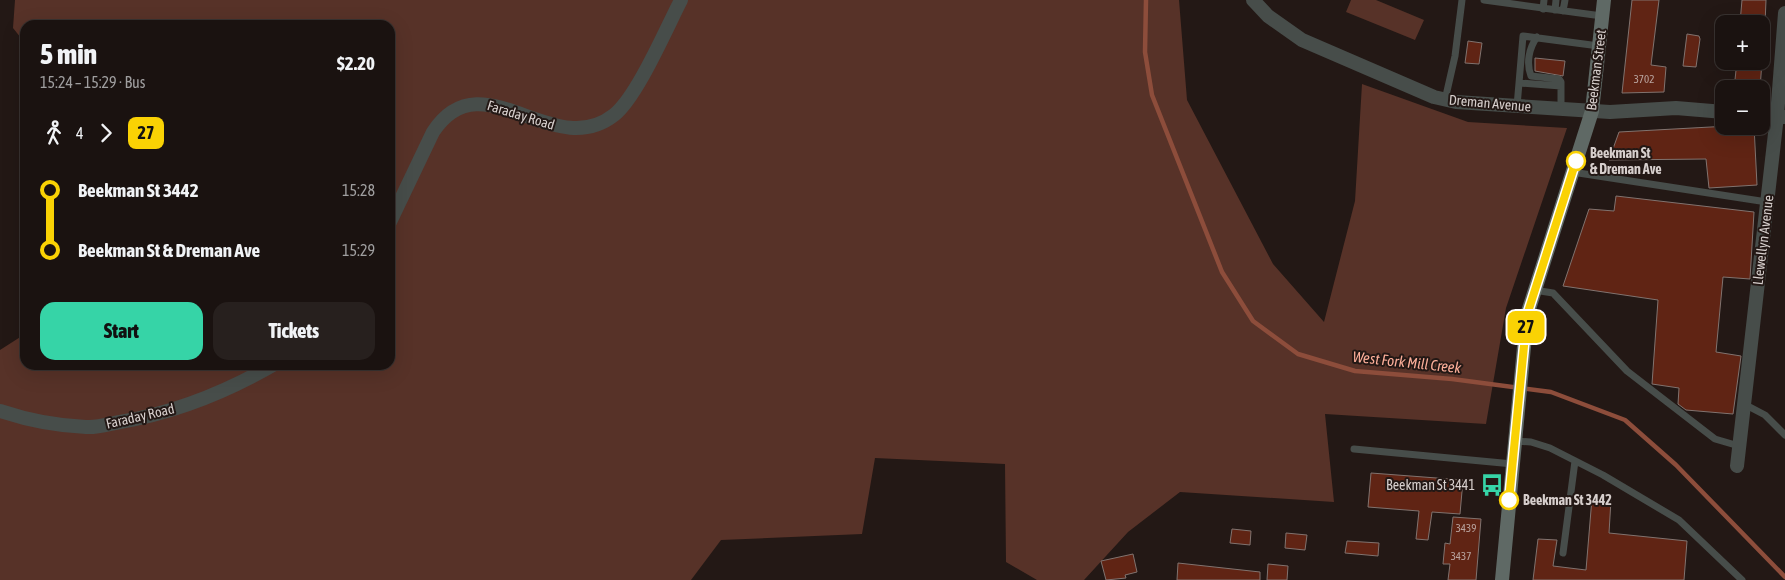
<!DOCTYPE html>
<html lang="en">
<head>
<meta charset="utf-8">
<style>
  body { margin:0; font-family:"Asap Condensed",sans-serif; background:#27201e; color:#f1f3f6; height:100vh; display:flex; flex-direction:column; font-size:19px; white-space:nowrap }
  * { box-sizing:border-box; margin:0 }
  p { font-size:16px; color:#9f9e9f }
  .icon { flex:none; width:28px; height:28px; fill:none; stroke:currentColor; stroke-width:2; stroke-linecap:round; stroke-linejoin:round }
  .map { position:relative; flex:1; overflow:hidden }
  .sheet { position:absolute; left:20px; top:20px; width:375px; height:350px; display:flex; flex-direction:column; background:#1a1210; border-radius:15px; box-shadow:0 5px 20px #0002,0 0 0 1px #383230 }
  .sheet>* { flex:none }
  .badge { padding:0 10px; border-radius:8px; font-size:18px; line-height:32px }
  .buttons { position:absolute; left:1715px; top:15px; display:grid; gap:10px }
  .buttons a { display:grid; place-items:center; width:55px; height:55px; border-radius:10px; background:#1a1210; box-shadow:0 5px 20px #0002,0 0 0 1px #383230; font-size:25px }
  .map>.badge { position:absolute; translate:-50% -50%; box-shadow:0 0 0 2px #fff }
  .legs { display:flex; align-items:center; gap:8px; height:55px; padding:0 20px; font-size:16px }
  .legs p { margin-inline-start:auto }
  .headline { display:flex; align-items:center; justify-content:space-between; height:85px; padding:0 20px }
  h1 { font-size:28px; font-weight:800; line-height:38px }
  .cta { display:flex; gap:10px; margin-top:auto; padding:10px 20px }
  .cta a { flex:1; height:58px; border-radius:15px; background:#36d4a7; color:#111; font-size:20px; font-weight:800; line-height:58px; text-align:center }
  .cta a+a { background:#27201e; color:#f1f3f6 }
  ul { padding:0 20px; list-style:none }
  li { display:flex; align-items:center; gap:18px; height:60px; font-size:19px }
  li i { display:grid; place-items:center; width:8px; height:100%; margin:0 6px; background:currentColor }
  li i::after { content:''; width:12px; height:12px; margin:-6px; border:4px solid; border-radius:50%; background:#1a1210 }
  li p { margin-inline-start:auto }
  li:first-child i { background:linear-gradient(#0000 50%,currentColor 0) }
  li:last-child i { background:linear-gradient(currentColor 50%,#0000 0) }
  .map>svg:first-child { display:block }
  .green { fill:#573228 }
  .lines { fill:none; stroke-linecap:round; stroke-linejoin:round }
  .stream { stroke:#8d4d3b; stroke-width:4.5 }
  .building { fill:#602414; stroke:#81736f }
  .service { stroke:#474d4a; stroke-width:7 }
  .minor { stroke:#474d4a; stroke-width:14 }
  .secondary { stroke:#5f6965; stroke-width:14 }
  .line-1-casing { stroke:#fff; stroke-width:11 }
  .line-1 { stroke:#fad204; stroke-width:8 }
  .stop-1-dot { fill:#fff; stroke:#fad204; stroke-width:2.5 }
  .labels { text-anchor:middle; dominant-baseline:central; stroke-width:4; stroke-linejoin:round; paint-order:stroke }
  .number-label { font-size:11px; fill:#b9a49f }
  .street-label { font-size:14px; fill:#d7cfcd; stroke:#231815 }
  .stop-label { font-size:14px; font-weight:bold; fill:#d7cfcd; stroke:#231815; text-anchor:start }
  .poi-label { font-size:14px; fill:#d7cfcd; stroke:#231815; text-anchor:end }
  .water-label { font-size:15px; font-style:italic; fill:#fdaf9a; stroke:#231815 }
</style>
</head>
<body>
<div class="map">
<svg width="1785" height="580" viewBox="0 0 1785 580">
  <rect width="100%" height="100%" fill="#231815"/>
  <path class="green" d="M15,0H1179L1187,100L1273,264L1324,322L1355,201L1362,84L1468,122L1567,128L1506,308L1486,424L1325,414L1334,502L1180,492L1128,532L1084,580H1037L1006,562L1005,464L875,458L862,534L721,540L691,580H0V350L25,334V365H390V25H25V43L13,28Z
    M1351,0H1376L1424,20L1415,40L1346,12Z"/>
  <g class="lines">
    <path class="stream" d="M1146,0L1145,52L1152,95L1222,272L1253,321L1298,354L1355,371L1452,379L1551,392L1625,420L1676,465L1785,577"/>
  </g>
  <path class="building" d="M1632,0H1659L1651,65L1666,67L1664,92L1622,93Z
    M1742,0H1766L1765,24L1740,23Z
    M1687,34L1699,36L1700,39L1696,67L1683,66Z
    M1468,41L1482,43L1479,64L1465,63Z
    M1535,58L1565,61L1563,76L1535,71Z
    M1737,61H1762L1760,89H1734Z
    M1729,126H1754L1757,185L1709,188L1706,159L1609,160L1619,132Z
    M1616,196L1754,212L1750,279L1723,277L1716,352L1741,356L1733,414L1686,410L1678,404L1679,388L1652,384L1658,300L1563,286L1589,209L1614,211Z
    M1371,473L1463,480L1460,514L1432,512L1428,540L1416,539L1419,511L1368,507Z
    M1592,498L1611,500L1609,533L1687,541L1684,580H1533L1538,539L1557,540L1553,566L1586,570Z
    M1453,517L1481,519L1476,580H1448L1450,564H1443L1445,543L1450,544Z
    M1232,529L1251,531L1250,545L1230,543Z
    M1286,533L1307,535L1305,550L1285,548Z
    M1347,541L1379,543L1378,556L1345,553Z
    M1133,554L1137,572L1125,575L1126,578L1106,580L1101,561Z
    M1178,563L1260,572V580H1177Z
    M1268,564L1288,566L1287,580H1267Z"/>
  <g class="lines">
    <path class="service" d="M1484,0L1602,16
      M1543,9L1544,0
      M1555,10L1556,0
      M1563,11L1565,0
      M1537,37C1529,48 1526,63 1531,76L1559,79L1561,82V109
      M1561,86L1519,83L1523,36L1599,46
      M1445,100L1455,56L1462,0
      M1517,106L1519,83
      M1572,172L1767,202
      M1534,290L1553,293L1627,371L1715,439L1739,446
      M1744,404L1765,415L1785,435
      M1515,441L1531,442L1550,448L1603,475L1679,520L1742,580
      M1354,449L1513,464
      M1563,553L1575,461"/>
    <path class="minor" d="M1253,0L1268,16L1302,40L1434,97L1456,102L1610,112L1676,108L1724,112
      M1761,115L1784,117
      M390,222L433,132C482,57 553,163 614,115C637,97 666,29 681,0
      M0,411C27,420 57,426 86,427C97,428 109,424 120,422C173,413 226,392 273,365
      M1737,466L1777,116L1785,13"/>
    <path class="secondary" d="M1502,580L1527,315L1592,111L1604,0"/>
  </g>
  <g class="lines">
    <defs>
      <path id="line-1" d="M1509,500L1527,315L1576,161"/>
    </defs>
    <use href="#line-1" class="line-1-casing"/>
    <use href="#line-1" class="line-1"/>
  </g>
  <defs>
    <symbol id="bus-bare" viewBox="-9 -9 18 18"><path d="M-5-6H5V4H4V6H2V4H-2V6H-4V4H-5ZM-3.5-4V0h7V-4ZM-3.5 1.2v1.5H-2V1.2ZM2 1.2v1.5H3.5V1.2Z" fill="#36d4a7" stroke="#231815" stroke-width="2.5" paint-order="stroke"/></symbol>
  </defs>
  <g fill-rule="evenodd">
    <use href="#bus-bare" x="1476" y="469" width="32" height="32"/>
  </g>
  <g class="stop-1-dot">
    <circle cx="1576" cy="161" r="9"/>
    <circle cx="1509" cy="500" r="9"/>
  </g>
  <g class="labels">
    <g class="number-label">
      <text x="1644" y="79">3702</text>
      <text x="1466" y="528">3439</text>
      <text x="1461" y="556">3437</text>
    </g>
    <g class="street-label">
      <text transform="translate(1596 70) rotate(-83)">Beekman Street</text>
      <text transform="translate(1490 103) rotate(5)">Dreman Avenue</text>
      <text transform="translate(521 115) rotate(17)">Faraday Road</text>
      <text transform="translate(1763 240) rotate(-83)">Llewellyn Avenue</text>
      <text transform="translate(140 416) rotate(-13)">Faraday Road</text>
    </g>
    <g class="stop-label">
      <text x="1590" y="153">Beekman St<tspan x="1590" dy="16">&amp; Dreman Ave</tspan></text>
      <text x="1523" y="500">Beekman St 3442</text>
    </g>
    <g class="poi-label">
      <text x="1475" y="485">Beekman St 3441</text>
    </g>
    <g class="water-label">
      <text transform="translate(1407 362) rotate(6)">West Fork Mill Creek</text>
    </g>
  </g>
</svg>
<div class="buttons">
<a>+</a>
<a>−</a>
</div>
<b class="badge" style="left:1526px;top:327px;background:#fad204;color:#111">27</b>
<section class="sheet">
<div class="headline"><div><h1>5 min</h1><p>15:24 – 15:29 · Bus</p></div><b>$2.20</b></div>
<div class="legs"><svg class="icon" aria-label="walk" viewBox="0 0 24 24"><circle cx="13" cy="4" r="2"/><path d="M13 8l-2 6 4 7M11 14l-3 7M7 12l3-4h3l4 4"/></svg>4<svg class="icon" aria-label="forward" viewBox="0 0 24 24"><path d="M9 5l7 7-7 7"/></svg><b class="badge" style="background:#fad204;color:#111">27</b></div>
<ul>
<li><i style="color:#fad204"></i><b>Beekman St 3442</b><p>15:28</p></li>
<li><i style="color:#fad204"></i><b>Beekman St &amp; Dreman Ave</b><p>15:29</p></li>
</ul>
<div class="cta"><a>Start</a><a>Tickets</a></div>
</section>
</div>
</body>
</html>
